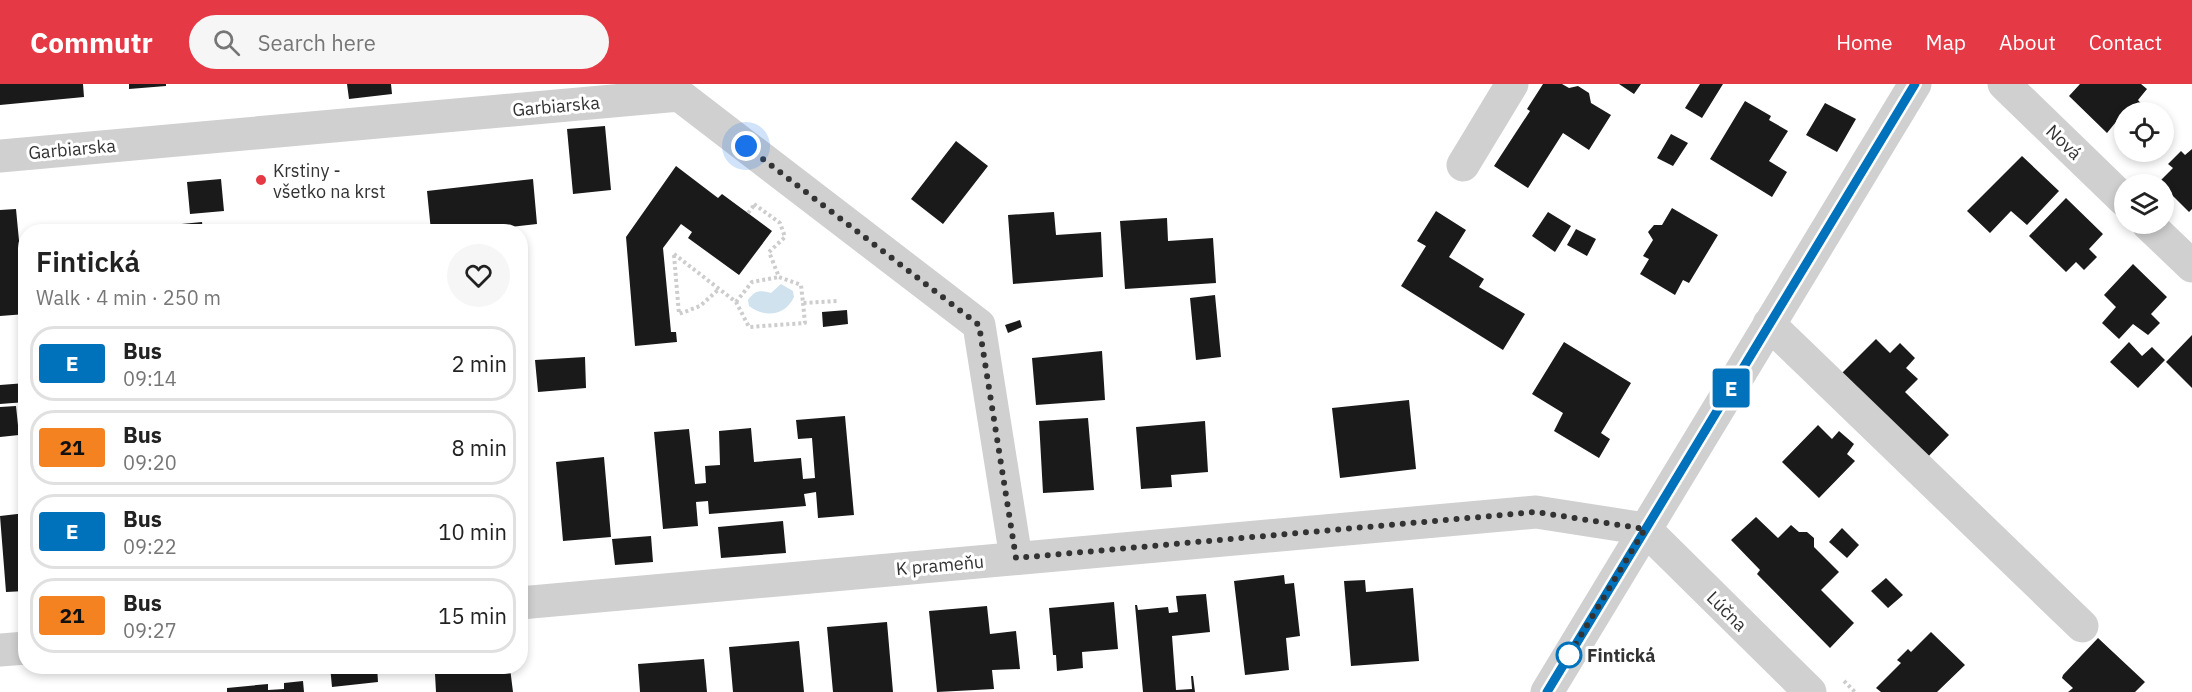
<!DOCTYPE html>
<html lang="en">
<head>
<meta charset="utf-8">
<style>
  body { margin:0; font-family:"IBM Plex Sans",sans-serif; background:#f6f6f6; color:#222; height:100vh; display:flex; flex-direction:column; font-size:22px; white-space:nowrap }
  * { box-sizing:border-box; margin:0 }
  p { font-size:20px; color:#767676 }
  .icon { flex:none; width:33px; height:33px; fill:none; stroke:currentColor; stroke-width:2; stroke-linecap:round; stroke-linejoin:round }
  .map { position:relative; flex:1; overflow:hidden }
  .side { position:absolute; left:18px; top:140px; width:510px; height:450px; display:flex; flex-direction:column; background:#fff; border-radius:24px; box-shadow:0 3px 9px #0003 }
  .side>* { flex:none }
  .badge { padding:0 12px; border-radius:4px; font-size:21px; line-height:39px }
  .fabs { position:absolute; left:2114px; top:18px; display:grid; gap:12px }
  .fabs a { display:grid; place-items:center; width:60px; height:60px; border-radius:50%; background:#fff; box-shadow:0 3px 9px #0003; font-size:30px }
  .you { position:absolute; width:30px; height:30px; margin:-15px; border:4px solid #fff; border-radius:50%; background:#1a73e8; box-shadow:0 0 0 9px #1a73e833 }
  .map>.badge { position:absolute; translate:-50% -50%; box-shadow:0 0 0 3px #fff }
  .round { display:grid; place-items:center; flex:none; width:63px; height:63px; border-radius:32px; background:#f6f6f6 }
  .overview { display:flex; align-items:center; justify-content:space-between; height:102px; padding:0 18px }
  h1 { font-size:28px; font-weight:600; line-height:45px }
  ul { padding:0; list-style:none }
  li { display:flex; align-items:center; gap:18px; height:75px; margin:0 12px 9px; padding:0 6px; border:3px solid #e0e0e0; border-radius:24px }
  li div { flex:1 }
  li b { display:block; font-size:22px }
  li em { font-style:normal }
  li .badge { min-width:66px; font-weight:700; text-align:center }
  header { display:flex; align-items:center; gap:36px; box-sizing:border-box; height:84px; padding:0 30px; background:#e63946; color:#fff }
  header strong { font-size:28px }
  nav { display:flex; gap:33px; margin-inline-start:auto; font-size:21px }
  .search { width:420px; height:54px; background:#f6f6f6; display:flex; align-items:center; gap:15px; box-sizing:border-box; padding:0 21px; border-radius:33px; color:#767676; font-size:22px }
  .map>svg:first-child { display:block }
  .water { fill:#cfe2ee }
  .building { fill:#1a1a1a }
  .lines { fill:none; stroke-linecap:round; stroke-linejoin:round }
  .path { stroke:#cdcdcd; stroke-width:4; stroke-dasharray:3 3; stroke-linecap:butt }
  .minor { stroke:#d0d0d0; stroke-width:33 }
  .line-casing { stroke:#fff; stroke-width:14 }
  .line { stroke:#0072bc; stroke-width:9 }
  .walk { stroke:#333; stroke-width:6; stroke-dasharray:0 10.8 }
  .poi-dot { fill:#e63946; stroke:#fff; stroke-width:2 }
  .stop-dot { fill:#fff; stroke:#0072bc; stroke-width:3 }
  .labels { text-anchor:middle; dominant-baseline:central; stroke-width:6; stroke-linejoin:round; paint-order:stroke }
  .street-label { font-size:18px; fill:#333; stroke:#fff }
  .poi-label { font-size:18px; fill:#333; stroke:#fff; text-anchor:start }
  .stop-label { font-size:18px; font-weight:bold; fill:#333; stroke:#fff; text-anchor:start }
</style>
</head>
<body>
<header>
<strong>Commutr</strong>
<div class="search"><svg class="icon" aria-label="search" viewBox="0 0 24 24"><circle cx="10" cy="10" r="6"/><path d="M15 15l6 6"/></svg>Search here</div>
<nav><a>Home</a><a>Map</a><a>About</a><a>Contact</a></nav>
</header>
<div class="map">
<svg width="2192" height="608" viewBox="0 0 2192 608">
  <rect width="100%" height="100%" fill="#fff"/>
  <path class="water" d="M781,200L793,207L794,213C785,232 765,234 749,222L748,216C755,206 760,206 771,209Z"/>
  <path class="building" d="M0,0H83L84,13L0,21Z
    M129,0H166V2L129,5Z
    M347,0H391L392,10L349,15Z
    M1543,0H1562L1569,4L1578,2L1589,9L1591,19L1611,31L1589,66L1563,49L1528,104L1494,82L1530,27L1527,25Z
    M1619,0H1641L1634,10Z
    M1700,0H1723L1702,34L1685,24Z
    M2080,0H2141L2147,5L2138,16L2144,23L2139,28H2124L2107,49L2069,12Z
    M1745,17L1771,32L1769,36L1788,47L1769,77L1787,88L1772,113L1710,75Z
    M1825,19L1856,35L1837,68L1806,51Z
    M605,42L611,106L573,110L567,45Z
    M1671,50L1688,59L1673,82L1657,74Z
    M956,57L988,82L943,140L911,115Z
    M2192,65V125L2189,128L2159,98L2173,84L2168,80L2181,67L2185,71Z
    M2022,72L2059,107L2027,141L2011,127L1990,149L1967,127Z
    M676,82L718,114L722,110L772,147L739,191L688,154L692,148L681,140L663,164L671,248H676L677,258L635,262L626,153Z
    M221,95L224,127L190,130L187,98Z
    M533,95L537,140L475,147H431L427,107Z
    M2066,114L2103,150L2089,165L2097,173L2084,186L2076,178L2066,188L2029,152Z
    M1672,124L1718,151L1689,199L1683,196L1675,211L1640,190L1649,175L1643,172L1653,156L1648,148L1654,141H1662Z
    M16,125L26,230L0,232V126Z
    M1436,127L1466,146L1449,173L1484,195L1479,203L1525,230L1503,266L1401,202L1426,162L1417,157Z
    M1054,128L1056,151L1101,148L1103,193L1013,200L1008,131Z
    M1548,128L1571,142L1555,168L1532,152Z
    M1167,134L1168,157L1213,154L1216,199L1125,205L1120,137Z
    M202,138L203,147H161V142Z
    M1576,145L1596,155L1587,172L1567,161Z
    M2133,180L2167,213L2151,230L2160,239L2148,251L2133,240L2119,255L2102,239L2116,223L2104,211Z
    M1215,211L1221,273L1196,276L1190,214Z
    M847,226L848,240L823,243L822,228Z
    M1020,236L1022,243L1008,249L1005,241Z
    M2192,251V304L2166,278Z
    M1876,255L1890,269L1900,259L1915,274L1906,284L1918,295L1905,308L1949,351L1924,377L1839,292Z
    M1564,258L1631,299L1601,349L1610,355L1599,374L1554,347L1563,329L1532,310Z
    M2129,258L2142,272L2152,263L2165,276L2138,304L2110,278Z
    M1102,267L1105,316L1036,321L1032,274Z
    M585,273L586,304L538,308L535,276Z
    M26,299V318L0,320V301Z
    M1409,316L1416,385L1340,394L1332,324Z
    M16,322L19,351L0,353V323Z
    M845,332L854,431L818,434L816,408L804,410L806,422L709,430L708,417L696,418L698,442L663,445L654,348L689,345L695,400L706,399L705,382L720,381L719,347L751,344L754,378L801,374L803,395L815,394L812,354L798,355L796,336Z
    M1088,334L1094,406L1043,409L1039,337Z
    M1205,337L1208,388L1171,391L1172,403L1141,405L1136,343Z
    M1818,341L1832,355L1839,347L1854,360L1847,370L1855,377L1819,414L1782,378Z
    M604,373L611,453L563,457L556,378Z
    M26,429V507L6,508L0,432Z
    M1756,433L1778,454L1791,441L1799,448H1807L1814,454V463L1839,488L1821,506L1854,539L1830,564L1757,490L1760,486L1731,456Z
    M783,437L786,469L721,474L718,443Z
    M1842,444L1859,461L1847,474L1829,458Z
    M651,452L653,478L615,481L612,455Z
    M1284,491L1285,500L1294,499L1300,552L1286,554L1289,586L1245,591L1234,497Z
    M1886,494L1903,511L1888,524L1871,507Z
    M1365,496L1366,508L1413,504L1419,577L1351,582L1344,497Z
    M1206,510L1210,548L1172,552L1176,606L1192,605L1191,592H1193L1195,608H1143L1135,521H1137L1138,526L1168,523L1169,529L1178,528L1176,512Z
    M1114,518L1118,565L1082,568L1083,584L1057,587L1056,571H1053L1049,524Z
    M987,522L990,550L1016,547L1020,585L992,586L994,605L937,608L929,527Z
    M887,538L893,608H833L827,543Z
    M1931,548L1965,581L1937,608H1881L1876,604L1901,579L1897,576L1908,565L1911,568Z
    M2098,554L2145,598L2135,608H2068L2073,604L2062,594L2063,591Z
    M799,557L804,608H733L729,563Z
    M704,575L707,608H640L638,580Z
    M330,582H377L378,598L332,603Z
    M510,584L513,608H436L435,590Z
    M303,597L304,608H227V604L268,600V606L284,605V599Z"/>
  <g class="lines">
    <path class="path" d="M754,120L780,139L785,153L769,168L779,193L801,201L803,219L838,217
      M748,129L755,120
      M674,170L736,218L749,243L805,239L803,219
      M674,171L679,230L700,222L719,205
      M736,218L752,198L779,193
      M1844,597L1855,608"/>
    <path class="minor" d="M2004,0L2124,116
      M0,72L679,11L979,241L1016,474
      M1463,81L1512,0
      M2148,140L2192,182
      M1769,240L2082,542
      M520,519L1536,428L1645,445L1810,608
      M0,566L26,564
      M1547,608L1915,0"/>
  </g>
  <g class="lines">
    <defs>
      <path id="line" d="M1547,608L1915,0"/>
    </defs>
    <use href="#line" class="line-casing"/>
    <use href="#line" class="line"/>
    <path class="walk" d="M746,62L979,241L1016,474L1536,428L1645,445L1569,571"/>
  </g>
  <circle class="poi-dot" cx="261" cy="96" r="6"/>
  <circle class="stop-dot" cx="1569" cy="571" r="12"/>
  <g class="labels">
    <g class="street-label">
      <text transform="translate(556 22) rotate(-5)">Garbiarska</text>
      <text transform="translate(2064 58) rotate(44)">Nová</text>
      <text transform="translate(72 65) rotate(-5)">Garbiarska</text>
      <text transform="translate(940 481) rotate(-5)">K prameňu</text>
      <text transform="translate(1727 527) rotate(45)">Lúčna</text>
    </g>
    <g class="poi-label">
      <text x="273" y="86">Krstiny -<tspan x="273" dy="21">všetko na krst</tspan></text>
    </g>
    <g class="stop-label">
      <text x="1587" y="571">Fintická</text>
    </g>
  </g>
</svg>
<div class="fabs">
<a><svg class="icon" aria-label="locate" viewBox="0 0 24 24"><circle cx="12" cy="12" r="6"/><path d="M12 2v4M12 18v4M2 12h4M18 12h4"/></svg></a>
<a><svg class="icon" aria-label="layers" viewBox="0 0 24 24"><path d="M12 4l9 5-9 5-9-5zM3 14l9 5 9-5"/></svg></a>
</div>
<div class="you" style="left:746px;top:62px"></div>
<b class="badge" style="left:1731px;top:304px;background:#0072bc;color:#fff">E</b>
<section class="side">
<div class="overview"><div><h1>Fintická</h1><p>Walk · 4 min · 250 m</p></div><a class="round"><svg class="icon" aria-label="heart" viewBox="0 0 24 24"><path d="M12 20l-8-8c-3-5 5-10 8-4 3-6 11-1 8 4z"/></svg></a></div>
<ul>
<li><span class="badge" style="background:#0072bc;color:#fff">E</span><div><b>Bus</b><p>09:14</p></div><em>2 min</em></li>
<li><span class="badge" style="background:#f58220;color:#111">21</span><div><b>Bus</b><p>09:20</p></div><em>8 min</em></li>
<li><span class="badge" style="background:#0072bc;color:#fff">E</span><div><b>Bus</b><p>09:22</p></div><em>10 min</em></li>
<li><span class="badge" style="background:#f58220;color:#111">21</span><div><b>Bus</b><p>09:27</p></div><em>15 min</em></li>
</ul>
</section>
</div>
</body>
</html>
